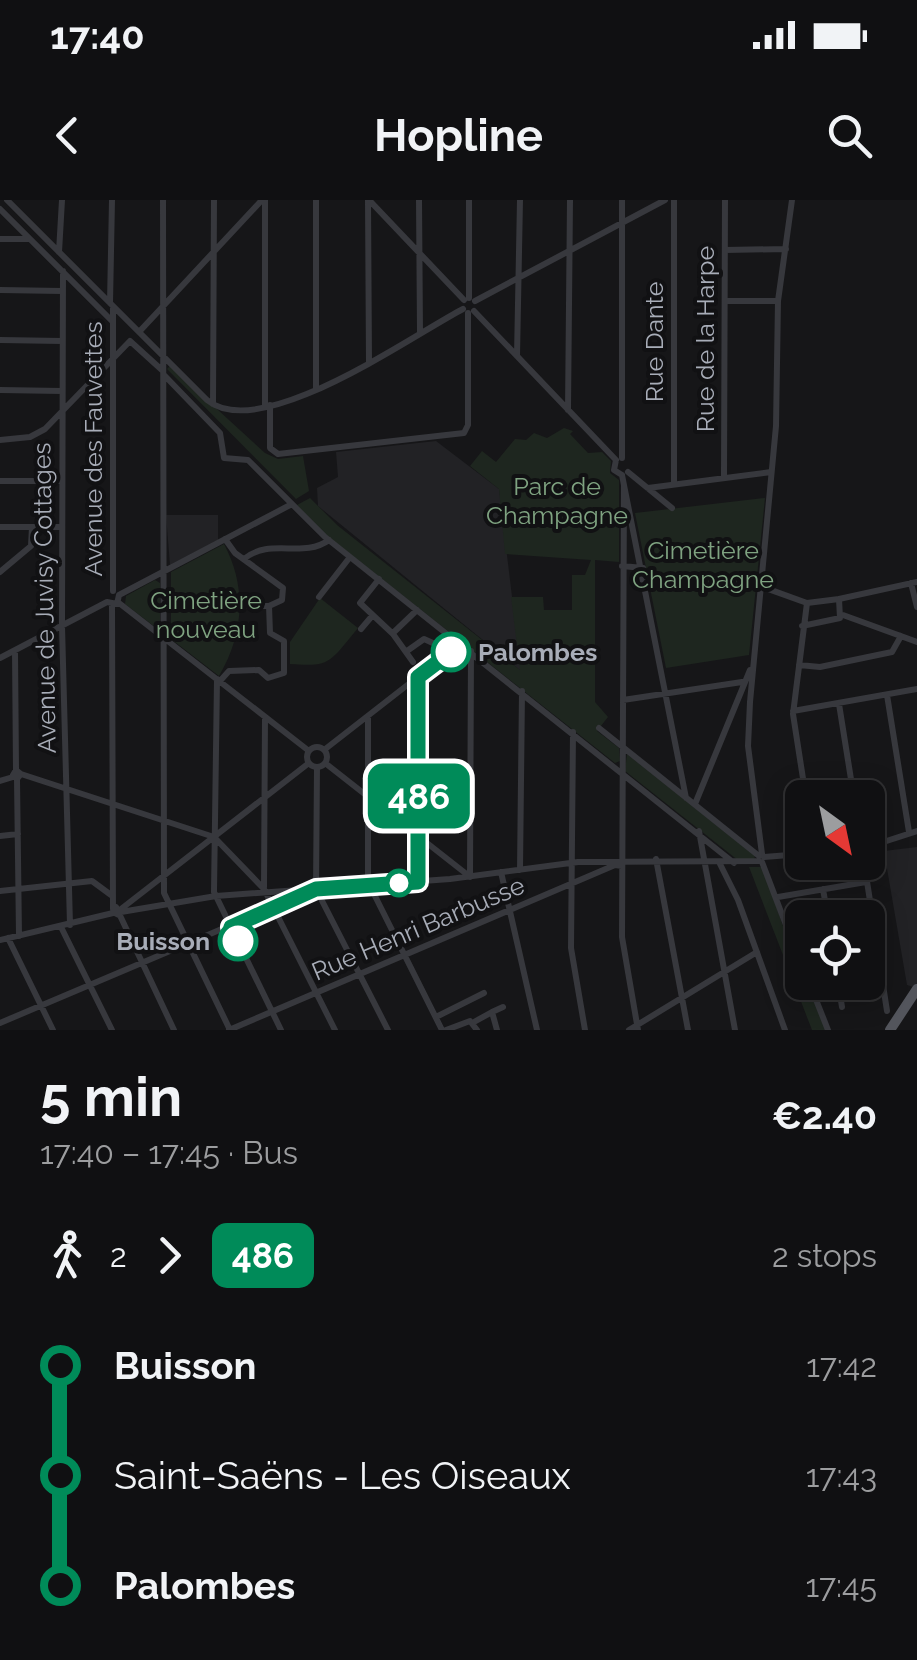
<!DOCTYPE html>
<html lang="en">
<head>
<meta charset="utf-8">
<style>
  body { margin:0; font-family:Raleway,sans-serif; background:#1e1e20; color:#f1f3f6; height:100vh; display:flex; flex-direction:column; font-size:38px; white-space:nowrap }
  * { box-sizing:border-box; margin:0 }
  p { font-size:32px; color:#9c9d9f }
  .icon { flex:none; width:55px; height:55px; fill:none; stroke:currentColor; stroke-width:2; stroke-linecap:round; stroke-linejoin:round }
  .map { position:relative; height:830px; overflow:hidden }
  .drawer { display:flex; flex-direction:column; background:#101012; flex:1 }
  .drawer>* { flex:none }
  .badge { padding:0 20px; border-radius:15px; font-size:35px; line-height:65px }
  .needle { width:65px; rotate:147deg }
  .fabs { position:absolute; left:785px; top:580px; display:grid; gap:20px }
  .fabs a { display:grid; place-items:center; width:100px; height:100px; border-radius:15px; background:#101012; box-shadow:0 5px 25px #0003,0 0 0 2px #303032; font-size:50px }
  .map>.badge { position:absolute; translate:-50% -50%; box-shadow:0 0 0 5px #fff }
  .legs { display:flex; align-items:center; gap:15px; height:110px; padding:0 40px; font-size:32px }
  .legs p { margin-inline-start:auto }
  .headline { display:flex; align-items:center; justify-content:space-between; height:170px; padding:0 40px }
  h1 { font-size:55px; font-weight:700; line-height:75px }
  ul { padding:0 40px; list-style:none }
  li { display:flex; align-items:center; gap:35px; height:110px; font-size:38px }
  li i { display:grid; place-items:center; width:15px; height:100%; margin:0 12px; background:currentColor }
  li i::after { content:''; width:25px; height:25px; margin:-12px; border:8px solid; border-radius:50%; background:#101012 }
  li p { margin-inline-start:auto }
  li:first-child i { background:linear-gradient(#0000 50%,currentColor 0) }
  li:last-child i { background:linear-gradient(currentColor 50%,#0000 0) }
  .status { display:flex; justify-content:space-between; align-items:center; height:70px; padding:0 50px; background:#101012; direction:ltr }
  .status svg { height:28px; fill:currentColor }
  header { display:flex; justify-content:space-between; align-items:center; height:130px; padding:0 40px; background:#101012; font-size:45px; font-weight:700 }
  .map>svg:first-child { display:block }
  .built { fill:#222225 }
  .green { fill:#1e261f }
  .lines { fill:none; stroke-linecap:round; stroke-linejoin:round }
  .minor { stroke:#37383d; stroke-width:6 }
  .major { stroke:#53555c; stroke-width:10 }
  .line-1-casing { stroke:#fff; stroke-width:22 }
  .line-1 { stroke:#008b59; stroke-width:15 }
  .stop-1-dot { fill:#fff; stroke:#008b59; stroke-width:5 }
  .labels { text-anchor:middle; dominant-baseline:central; stroke-width:8; stroke-linejoin:round; paint-order:stroke }
  .street-label { font-size:25px; fill:#a8adb8; stroke:#111113 }
  .park-label { font-size:25px; fill:#7fa381; stroke:#111113 }
  .stop-label { font-size:25px; font-weight:bold; fill:#a8adb8; stroke:#111113; text-anchor:start }
</style>
</head>
<body>
<div class="status"><b>17:40</b><svg viewBox="0 0 49 12"><path d="M0 12V9h3v3zM5 12V6h3v6zM10 12V3h3v9zM15 12V0h3v12zM26 1h20v11H26zM47 4h2v5h-2z"/></svg></div>
<header><svg class="icon" aria-label="back" viewBox="0 0 24 24"><path d="M15 5l-7 7 7 7"/></svg>Hopline<svg class="icon" aria-label="search" viewBox="0 0 24 24"><circle cx="10" cy="10" r="6"/><path d="M15 15l6 6"/></svg></header>
<div class="map">
<svg width="917" height="830" viewBox="0 0 917 830">
  <rect width="100%" height="100%" fill="#161618"/>
  <path class="built" d="M436,241L499,289L521,471L318,306L317,288L338,277L336,252Z
    M166,315H218V340L170,365Z
    M917,647V788L907,785L884,651Z"/>
  <path class="green" d="M170,166L265,253L278,259L303,256L309,291L296,299L167,169Z
    M564,228L573,231L570,234L588,253L602,252L611,261L610,273L619,280V362L595,360V502L608,517L597,531L619,548L620,561L615,563L325,334L297,305L310,298L337,325L520,470L511,397H543L544,410H572V375H585L591,360L505,354L499,289L470,266L482,251L496,262L515,239L526,240L534,233L547,238Z
    M765,298L749,455L666,468L635,313Z
    M224,344C247,387 244,434 219,476L171,439V372Z
    M155,380L160,383V424L155,427L125,404L126,396Z
    M320,398L358,428C329,463 331,467 290,464V442Z
    M627,554L755,656L754,659L739,661L625,571Z
    M749,667H763L802,782L807,783L827,830H812Z"/>
  <g class="lines">
    <path class="minor" d="M7,0L207,200C260,244 411,136 463,109
      M163,0L164,693L230,830
      M316,0V188
      M368,0L369,162
      M369,0L464,100
      M419,0L420,132
      M0,9L112,121
      M0,39H29
      M725,50L786,49
      M59,52L62,0
      M63,71L62,426L70,725
      M0,90L62,91
      M469,98V0
      M475,101L665,0
      M725,101H778
      M110,103L112,0
      M474,111L616,260
      M139,132L262,0
      M0,140L62,141
      M517,156L520,0
      M164,175L220,233L224,258L248,260L325,337L734,663
      M0,190L62,191
      M213,204L214,0
      M270,205V248L278,254L464,233L468,225V113
      M265,207V0
      M568,210L570,0
      M0,240L30,237L45,229L130,141L163,171
      M622,258V0
      M616,260L614,270L622,275
      M628,272L672,308
      M622,275L686,598
      M724,277L725,0
      M0,281H62
      M674,283V0
      M624,285L622,737L638,830
      M648,288L771,272
      M0,327H62
      M244,359C270,337 303,359 329,340
      M622,366L643,368
      M0,372L31,346L32,327
      M379,379L360,403L393,434L413,462
      M911,383L917,407
      M760,386L807,403L839,399L840,418L802,426
      M113,391V108
      M319,397L350,357
      M839,399L917,382
      M119,403L309,551
      M112,405L113,709
      M246,406H269
      M843,415L917,442
      M361,429L372,416
      M393,433L417,410
      M15,451L16,570
      M407,451L424,439L435,444
      M0,458L107,402L117,404L119,395L292,304
      M799,465L820,467L892,452L901,436
      M417,477L419,682
      M217,479L214,692L281,830
      M220,481L229,471L259,470L268,478L284,473V441L270,433L269,406L282,400L283,388L235,353L225,339
      M887,495L909,632
      M623,500L742,482
      M839,504L854,598
      M793,511L917,489
      M368,518V686
      M599,528L759,656
      M573,532L571,748L585,830
      M307 557a10 10 0 1 1 20 0a10 10 0 1 1-20 0Z
      M324,550L460,444
      M325,563L469,676
      M317,567L316,689L388,830
      M16,570L21,574L17,579L13,575Z
      M21,574L214,637L264,689L335,830
      M17,579L19,736
      M0,581L13,577
      M806,598L793,514L807,403
      M695,604L750,470
      M699,631L735,830
      M0,636L18,634
      M868,647L917,631
      M762,654L748,546L750,502L776,226L778,101L792,0
      M764,657L802,654
      M656,659L688,830
      M719,662L738,700L785,830
      M762,662L802,767
      M864,662L887,811
      M520,670L522,491
      M501,672L537,830
      M470,677L471,451
      M370,686L442,830
      M264,687L265,517
      M823,689L828,718
      M0,691L92,681L111,695
      M778,697L866,682
      M121,709L309,563
      M121,712L216,696L450,679L578,662L759,661
      M119,715L113,712L116,707L174,830
      M61,727L112,830
      M8,738L53,830
      M0,740L113,713
      M809,782L828,830
      M838,782L842,807
      M492,812L503,807
      M436,817L484,793
      M474,822L492,812L497,830
      M0,823L316,689
      M229,830L615,665L622,666
      M446,830L470,821L477,830
      M629,830L757,752"/>
    <path class="major" d="M890,830L917,789"/>
  </g>
  <g class="lines">
    <defs>
      <path id="line-1" d="M238,741L231,727L316,689L418,682V477L451,452"/>
    </defs>
    <use href="#line-1" class="line-1-casing"/>
    <use href="#line-1" class="line-1"/>
  </g>
  <g class="stop-1-dot">
    <circle cx="451" cy="452" r="18"/>
    <circle cx="399" cy="683" r="12"/>
    <circle cx="238" cy="741" r="18"/>
  </g>
  <g class="labels">
    <g class="street-label">
      <text transform="translate(705 139) rotate(-90)">Rue de la Harpe</text>
      <text transform="translate(654 142) rotate(-90)">Rue Dante</text>
      <text transform="translate(93 249) rotate(-90)">Avenue des Fauvettes</text>
      <text transform="translate(44 398) rotate(-91)">Avenue de Juvisy Cottages</text>
      <text transform="translate(418 728) rotate(-23)">Rue Henri Barbusse</text>
    </g>
    <g class="park-label">
      <text x="557" y="286">Parc de<tspan x="557" dy="29">Champagne</tspan></text>
      <text x="703" y="350">Cimetière<tspan x="703" dy="29">Champagne</tspan></text>
      <text x="206" y="400">Cimetière<tspan x="206" dy="29">nouveau</tspan></text>
    </g>
    <g class="stop-label">
      <text x="478" y="452">Palombes</text>
      <text x="210" y="741" text-anchor="end">Buisson</text>
    </g>
  </g>
</svg>
<div class="fabs">
<a><svg class="needle" viewBox="-14 -14 28 28"><path d="M0-13l5 13h-10z" fill="#e53935"/><path d="M0 13l5-13h-10z" fill="#9c9d9f"/></svg></a>
<a><svg class="icon" aria-label="locate" viewBox="0 0 24 24"><circle cx="12" cy="12" r="6"/><path d="M12 2v4M12 18v4M2 12h4M18 12h4"/></svg></a>
</div>
<b class="badge" style="left:419px;top:596px;background:#008b59;color:#fff">486</b>
</div>
<section class="drawer">
<div class="headline"><div><h1>5 min</h1><p>17:40 – 17:45 · Bus</p></div><b>€2.40</b></div>
<div class="legs"><svg class="icon" aria-label="walk" viewBox="0 0 24 24"><circle cx="13" cy="4" r="2"/><path d="M13 8l-2 6 4 7M11 14l-3 7M7 12l3-4h3l4 4"/></svg>2<svg class="icon" aria-label="forward" viewBox="0 0 24 24"><path d="M9 5l7 7-7 7"/></svg><b class="badge" style="background:#008b59;color:#fff">486</b><p>2 stops</p></div>
<ul>
<li><i style="color:#008b59"></i><b>Buisson</b><p>17:42</p></li>
<li><i style="color:#008b59"></i><span>Saint-Saëns - Les Oiseaux</span><p>17:43</p></li>
<li><i style="color:#008b59"></i><b>Palombes</b><p>17:45</p></li>
</ul>
</section>
</body>
</html>
